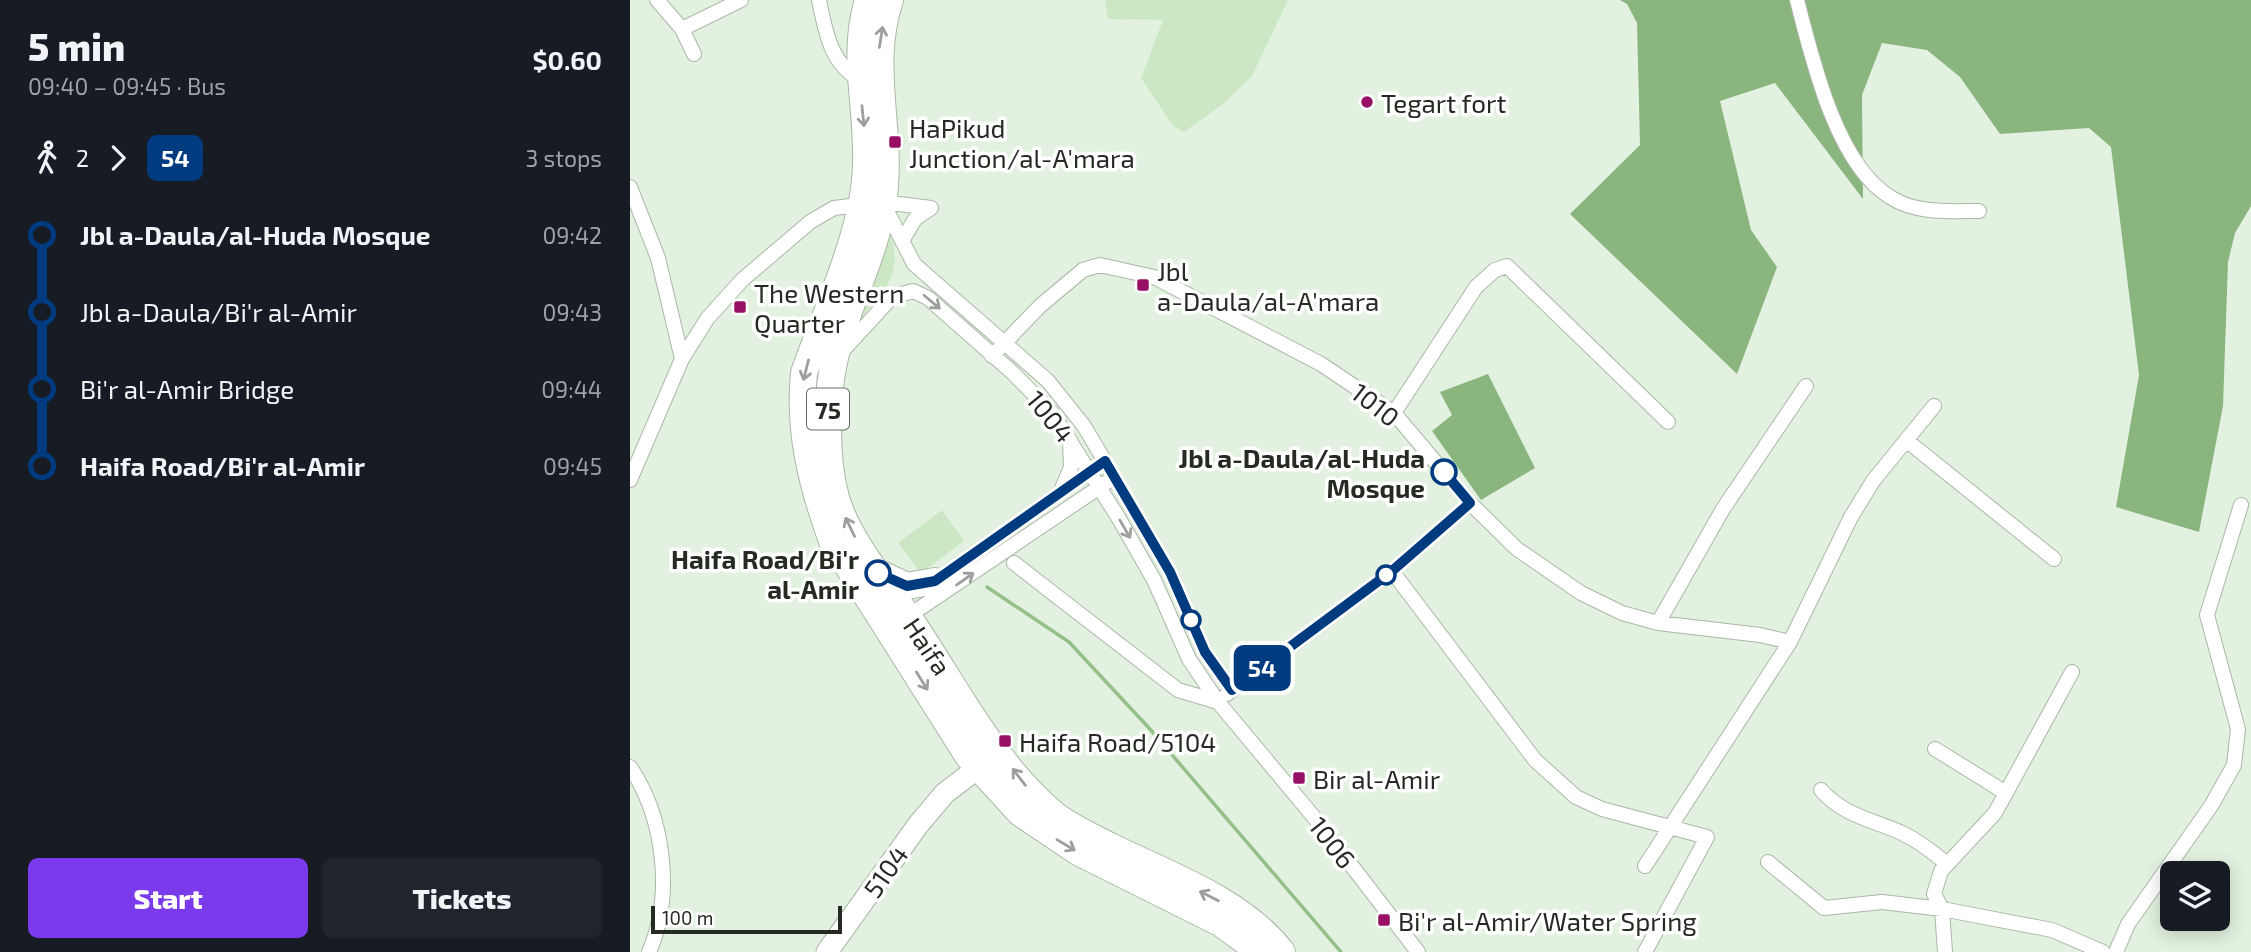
<!DOCTYPE html>
<html lang="en">
<head>
<meta charset="utf-8">
<style>
  body { margin:0; font-family:"Exo 2",sans-serif; background:#20242c; color:#f1f3f6; height:100vh; display:flex; flex-direction:column; font-size:26px; white-space:nowrap }
  * { box-sizing:border-box; margin:0 }
  p { font-size:23px; color:#9ea1a6 }
  .icon { flex:none; width:38px; height:38px; fill:none; stroke:currentColor; stroke-width:2; stroke-linecap:round; stroke-linejoin:round }
  .map { position:relative; flex:1; overflow:hidden }
  .sheet { display:flex; flex-direction:column; background:#171b24; width:630px }
  .sheet>* { flex:none }
  .badge { padding:0 14px; border-radius:10px; font-size:24px; line-height:46px }
  .tools { position:absolute; left:1530px; top:861px; display:grid; gap:14px }
  .tools a { display:grid; place-items:center; width:70px; height:70px; border-radius:10px; background:#171b24; box-shadow:0 4px 18px #0003; font-size:35px }
  .scale { position:absolute; left:21px; bottom:18px; width:191px; box-sizing:border-box; padding-left:7px; border:4px solid #252a23; border-top:0; font-size:19px; line-height:24px; white-space:nowrap; color:#252a23; -webkit-text-stroke:5px #fff; paint-order:stroke }
  .map>.badge { position:absolute; translate:-50% -50%; box-shadow:0 0 0 4px #fff }
  .legs { display:flex; align-items:center; gap:10px; height:77px; padding:0 28px; font-size:23px }
  .legs p { margin-inline-start:auto }
  .summary { display:flex; align-items:center; justify-content:space-between; height:119px; padding:0 28px }
  h1 { font-size:38px; font-weight:800; line-height:52px }
  .primary-button { display:flex; gap:14px; margin-top:auto; padding:14px 28px }
  .primary-button a { flex:1; height:80px; border-radius:10px; background:#7c3aed; color:#fff; font-size:28px; font-weight:800; line-height:80px; text-align:center }
  .primary-button a+a { background:#20242c; color:#f1f3f6 }
  ul { padding:0 28px; list-style:none }
  li { display:flex; align-items:center; gap:24px; height:77px; font-size:26px }
  li i { display:grid; place-items:center; width:10px; height:100%; margin:0 9px; background:currentColor }
  li i::after { content:''; width:18px; height:18px; margin:-9px; border:5px solid; border-radius:50%; background:#171b24 }
  li p { margin-inline-start:auto }
  li:first-child i { background:linear-gradient(#0000 50%,currentColor 0) }
  li:last-child i { background:linear-gradient(currentColor 50%,#0000 0) }
  main { display:flex; flex:1; min-height:0 }
  .map>svg:first-child { display:block }
  .green { fill:#cbe7c3 }
  .forest { fill:#8bb57f }
  .lines { fill:none; stroke-linecap:round; stroke-linejoin:round }
  .stream { stroke:#96c08a; stroke-width:3.5 }
  .street-casing { stroke:#aab8a7; stroke-width:16 }
  .secondary-casing { stroke:#aab8a7; stroke-width:23 }
  .highway-casing { stroke:#aab8a7; stroke-width:28 }
  .street { stroke:#fff; stroke-width:14 }
  .secondary { stroke:#fff; stroke-width:21 }
  .highway { stroke:#fff; stroke-width:26 }
  .oneway { stroke:#9d9f9c }
  .line-1-casing { stroke:#fff; stroke-width:16 }
  .line-1 { stroke:#003b80; stroke-width:10 }
  .poi-dot { fill:#971065; stroke:#fff; stroke-width:2.5 }
  .stop-1-dot { fill:#fff; stroke:#003b80; stroke-width:3.5 }
  .labels { text-anchor:middle; dominant-baseline:central; stroke-width:7; stroke-linejoin:round; paint-order:stroke }
  .shield { fill:#fff; stroke:#666a65; stroke-width:2 }
  .shield-label { font-size:24px; font-weight:bold; fill:#252a23 }
  .poi-label { font-size:26px; fill:#252a23; stroke:#fff; text-anchor:start }
  .street-label { font-size:26px; fill:#252a23; stroke:#fff }
  .stop-label { font-size:26px; font-weight:bold; fill:#252a23; stroke:#fff; text-anchor:end }
</style>
</head>
<body>
<main>
<section class="sheet">
<div class="summary"><div><h1>5 min</h1><p>09:40 – 09:45 · Bus</p></div><b>$0.60</b></div>
<div class="legs"><svg class="icon" aria-label="walk" viewBox="0 0 24 24"><circle cx="13" cy="4" r="2"/><path d="M13 8l-2 6 4 7M11 14l-3 7M7 12l3-4h3l4 4"/></svg>2<svg class="icon" aria-label="forward" viewBox="0 0 24 24"><path d="M9 5l7 7-7 7"/></svg><b class="badge" style="background:#003b80;color:#fff">54</b><p>3 stops</p></div>
<ul>
<li><i style="color:#003b80"></i><b>Jbl a-Daula/al-Huda Mosque</b><p>09:42</p></li>
<li><i style="color:#003b80"></i><span>Jbl a-Daula/Bi'r al-Amir</span><p>09:43</p></li>
<li><i style="color:#003b80"></i><span>Bi'r al-Amir Bridge</span><p>09:44</p></li>
<li><i style="color:#003b80"></i><b>Haifa Road/Bi'r al-Amir</b><p>09:45</p></li>
</ul>
<div class="primary-button"><a>Start</a><a>Tickets</a></div>
</section>
<div class="map">
<svg width="1621" height="952" viewBox="0 0 1621 952">
  <rect width="100%" height="100%" fill="#e3f2e0"/>
  <path class="green" d="M475,0H658L622,76L593,104L554,132L543,126L511,78L533,20L478,19Z
    M257,227C277,271 255,291 226,323Z
    M312,510L334,541L291,573L268,543Z"/>
  <path class="forest" d="M990,0H1621V206L1605,233L1598,262L1593,406L1569,532L1486,507L1509,375L1481,147L1459,128L1370,134L1330,77L1297,50L1252,43L1232,95L1233,199L1145,83L1090,101L1121,230L1147,267L1107,374L940,214L1010,145L1007,23L997,4Z
    M858,374L905,468L851,500L802,431L822,415L810,392Z"/>
  <g class="lines">
    <path class="stream" d="M357,587L439,642L519,728L711,952"/>
    <defs>
      <path id="street" d="M27,0L52,29L64,54
        M189,0C196,33 200,64 232,81
        M1167,0C1182,58 1206,164 1260,197C1286,214 1320,211 1349,211
        M52,29L111,0
        M0,187L28,258L52,359
        M255,207L284,264L418,381L454,426L540,572L575,652L602,690
        M272,241L285,219L301,208
        M216,347L262,297L283,291L298,298L383,373L422,413L488,517L524,580L559,659L588,702L688,822L788,952
        M362,356L410,306L453,270L470,265L524,277L691,364L764,413L840,503L887,549L951,593L992,613L1028,623L1130,635L1160,642
        M764,413L846,287L865,270L877,266L1038,422
        M1276,440L1424,559
        M0,480L52,359L77,319L112,280L180,222L204,208L253,202L301,208
        M431,491L441,467L440,440
        M384,563L548,690L588,702
        M762,571L905,760L946,797L972,809L1077,837L1015,952
        M302,583L468,466
        M274,619L477,482
        M1028,623L1093,509L1176,386
        M597,694L762,571L840,503
        M1305,749L1376,793
        M0,767C34,817 44,895 19,952
        M1191,790C1214,816 1241,819 1272,833C1289,841 1303,852 1317,864
        M1138,862L1194,908L1252,902L1312,909L1422,930L1473,952
        M1015,866L1160,642L1221,517L1243,481L1304,406
        M1315,952L1312,909L1304,894L1311,871L1365,813L1442,672
        M1486,952L1498,924L1581,806L1604,765L1608,729L1577,615L1611,505"/>
      <path id="secondary" d="M197,952L288,825L315,793L348,768L356,757"/>
      <path id="highway" d="M238,0C221,56 238,107 236,164C235,229 196,310 174,373C168,431 182,486 202,541L338,756L390,813L448,852L590,923L630,952
        M260,0C237,67 264,134 253,203C243,270 203,325 199,399C197,429 198,468 206,498C219,542 256,584 282,622C325,686 364,764 424,814C440,827 461,836 480,846C537,874 612,900 652,952
        M249,573L277,586L305,581"/>
    </defs>
    <use href="#street" class="street-casing"/>
    <use href="#secondary" class="secondary-casing"/>
    <use href="#highway" class="highway-casing"/>
    <use href="#street" class="street"/>
    <use href="#secondary" class="secondary"/>
    <use href="#highway" class="highway"/>
  </g>
  <defs><path id="oneway-shaft" d="M-6 0H5M1.5-3L5.5 0L1.5 3" fill="none" stroke-width="1.6" stroke-linecap="round" stroke-linejoin="round" transform="scale(1.75)"/></defs>
  <g class="oneway">
    <use href="#oneway-shaft" transform="translate(251 37) rotate(-81)"/>
    <use href="#oneway-shaft" transform="translate(233 116) rotate(84)"/>
    <use href="#oneway-shaft" transform="translate(302 302) rotate(40)"/>
    <use href="#oneway-shaft" transform="translate(176 370) rotate(104)"/>
    <use href="#oneway-shaft" transform="translate(220 527) rotate(-116)"/>
    <use href="#oneway-shaft" transform="translate(495 529) rotate(60)"/>
    <use href="#oneway-shaft" transform="translate(335 579) rotate(-35)"/>
    <use href="#oneway-shaft" transform="translate(292 681) rotate(58)"/>
    <use href="#oneway-shaft" transform="translate(389 777) rotate(-128)"/>
    <use href="#oneway-shaft" transform="translate(436 845) rotate(31)"/>
    <use href="#oneway-shaft" transform="translate(579 896) rotate(-153)"/>
  </g>
  <g class="lines">
    <defs>
      <path id="line-1" d="M248,573L277,586L305,581L475,461L540,572L575,652L602,690L762,571L840,503L814,472"/>
    </defs>
    <use href="#line-1" class="line-1-casing"/>
    <use href="#line-1" class="line-1"/>
  </g>
  <g class="poi-dot">
    <circle cx="737" cy="102" r="7"/>
    <rect x="258" y="135" width="14" height="14" rx="3.5"/>
    <rect x="506" y="278" width="14" height="14" rx="3.5"/>
    <rect x="103" y="300" width="14" height="14" rx="3.5"/>
    <rect x="368" y="734" width="14" height="14" rx="3.5"/>
    <rect x="662" y="771" width="14" height="14" rx="3.5"/>
    <rect x="747" y="913" width="14" height="14" rx="3.5"/>
  </g>
  <g class="stop-1-dot">
    <circle cx="814" cy="472" r="12"/>
    <circle cx="248" cy="573" r="12"/>
    <circle cx="756" cy="575" r="9"/>
    <circle cx="561" cy="620" r="9"/>
  </g>
  <g class="labels">
    <rect class="shield" x="177" y="388.5" width="42" height="41" rx="5"/>
    <g class="shield-label">
      <text x="198" y="409">75</text>
    </g>
    <g class="poi-label">
      <text x="751" y="102">Tegart fort</text>
      <text x="279" y="127">HaPikud<tspan x="279" dy="30">Junction/al-A'mara</tspan></text>
      <text x="527" y="270">Jbl<tspan x="527" dy="30">a-Daula/al-A'mara</tspan></text>
      <text x="124" y="292">The Western<tspan x="124" dy="30">Quarter</tspan></text>
      <text x="389" y="741">Haifa Road/5104</text>
      <text x="683" y="778">Bir al-Amir</text>
      <text x="768" y="920">Bi'r al-Amir/Water Spring</text>
    </g>
    <g class="street-label">
      <text transform="translate(746 404) rotate(38)">1010</text>
      <text transform="translate(421 416) rotate(51)">1004</text>
      <text transform="translate(298 646) rotate(56)">Haifa</text>
      <text transform="translate(703 842) rotate(52)">1006</text>
      <text transform="translate(255 871) rotate(-55)">5104</text>
    </g>
    <g class="stop-label">
      <text x="795" y="457">Jbl a-Daula/al-Huda<tspan x="795" dy="30">Mosque</tspan></text>
      <text x="229" y="558">Haifa Road/Bi'r<tspan x="229" dy="30">al-Amir</tspan></text>
    </g>
  </g>
</svg>
<div class="tools">
<a><svg class="icon" aria-label="layers" viewBox="0 0 24 24"><path d="M12 4l9 5-9 5-9-5zM3 14l9 5 9-5"/></svg></a>
</div>
<div class="scale">100 m</div>
<b class="badge" style="left:632px;top:668px;background:#003b80;color:#fff">54</b>
</div>
</main>
</body>
</html>
